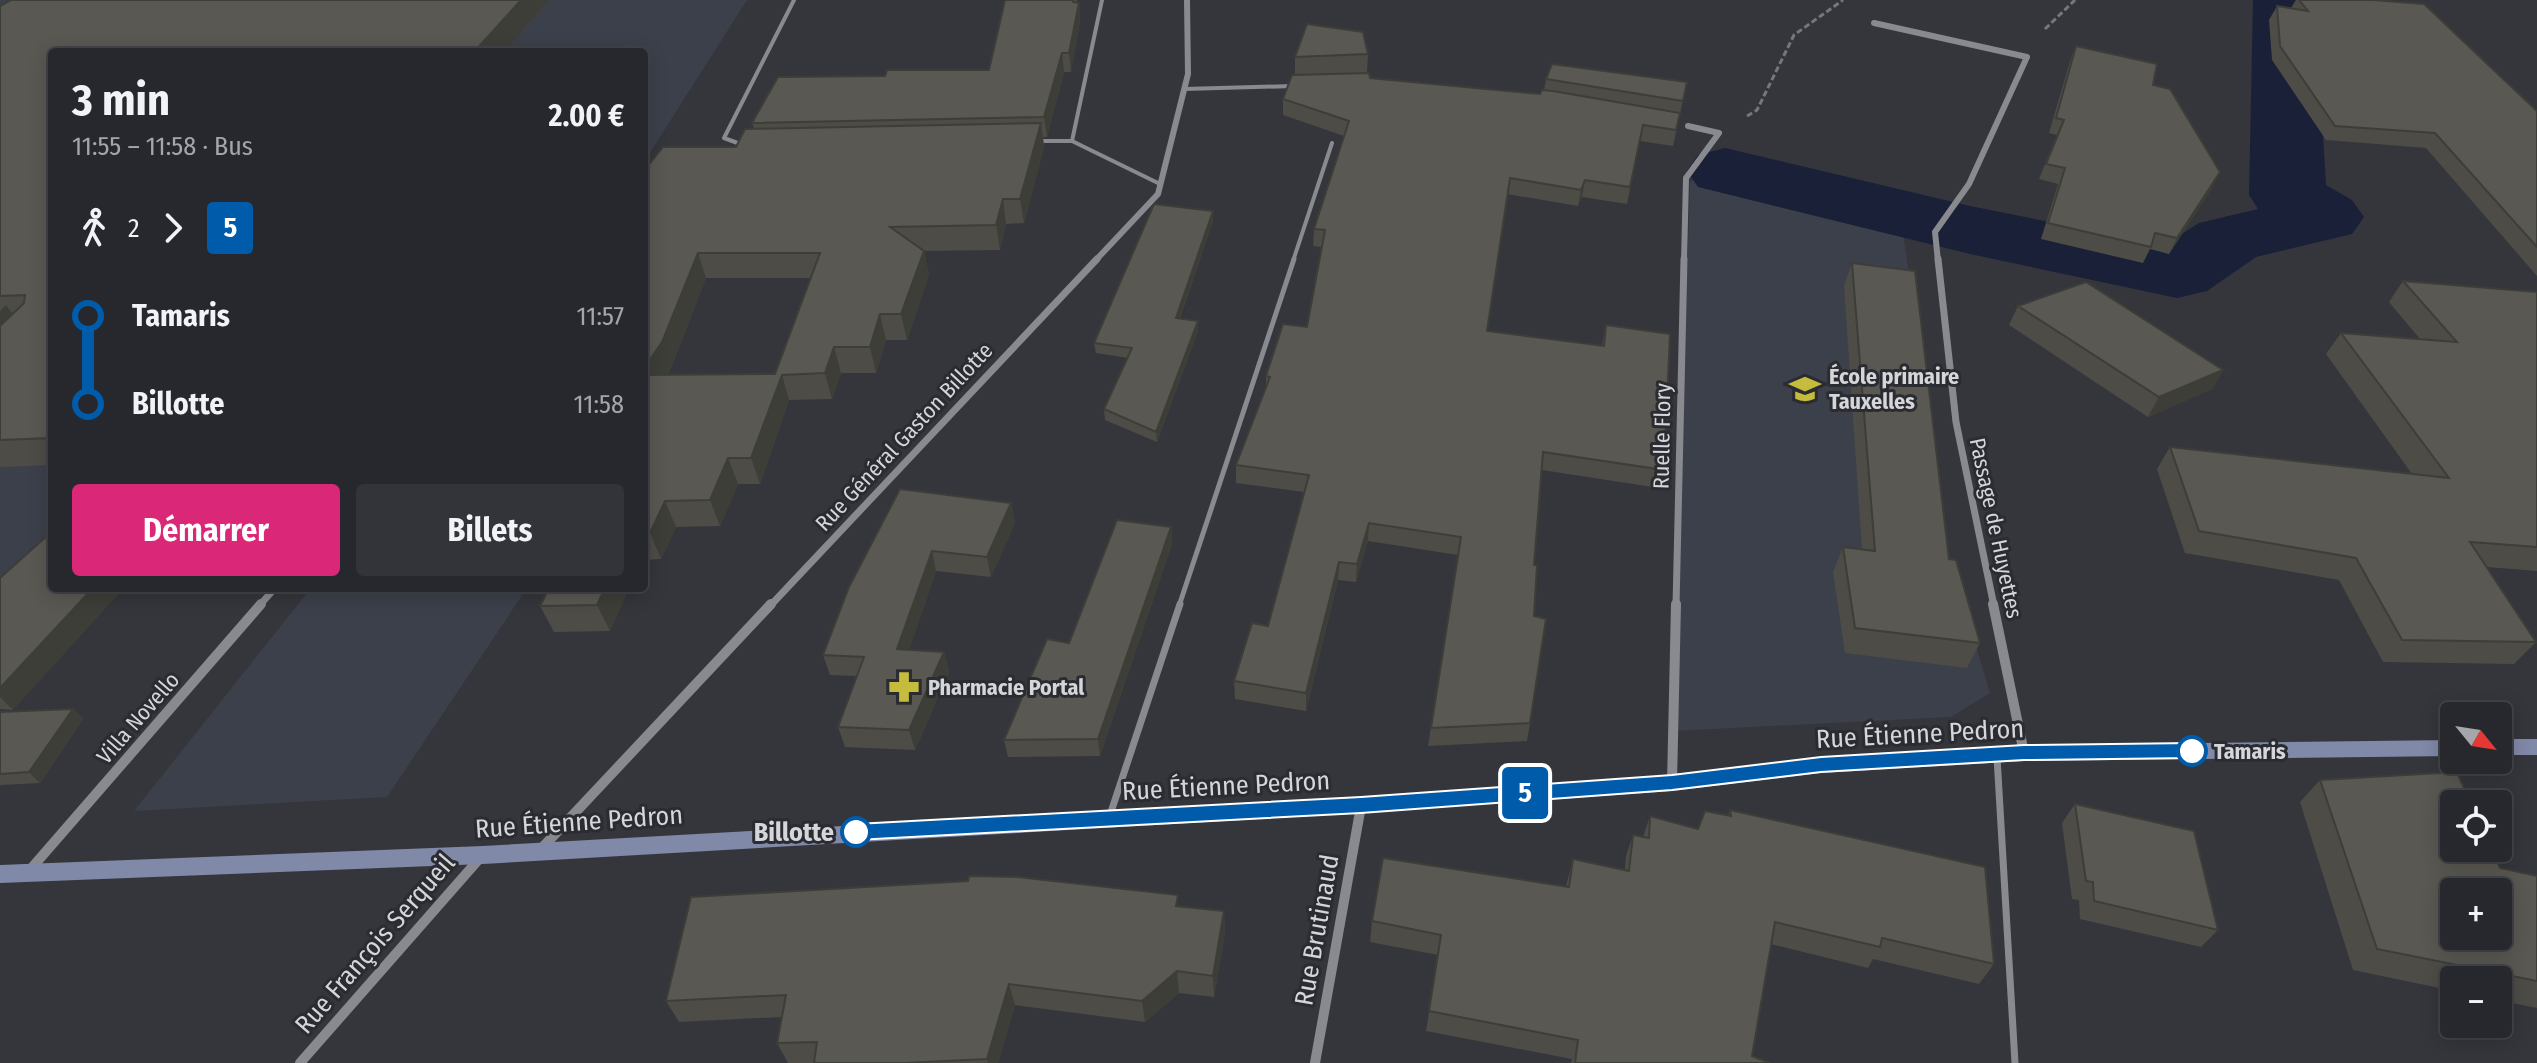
<!DOCTYPE html>
<html lang="fr">
<head>
<meta charset="utf-8">
<style>
  body { margin:0; font-family:"Fira Sans Condensed",sans-serif; background:#333439; color:#f1f3f6; height:100vh; display:flex; flex-direction:column; font-size:30px; white-space:nowrap }
  * { box-sizing:border-box; margin:0 }
  p { font-size:26px; color:#a4a6aa }
  .icon { flex:none; width:44px; height:44px; fill:none; stroke:currentColor; stroke-width:2; stroke-linecap:round; stroke-linejoin:round }
  .map { position:relative; flex:1; overflow:hidden }
  .details { position:absolute; left:48px; top:48px; width:600px; height:544px; display:flex; flex-direction:column; background:#27282d; border-radius:8px; box-shadow:0 4px 20px #0003,0 0 0 2px #434449 }
  .details>* { flex:none }
  .badge { padding:0 16px; border-radius:6px; font-size:28px; line-height:52px }
  .needle { width:52px; rotate:120deg }
  .tools { position:absolute; left:2440px; top:702px; display:grid; gap:16px }
  .tools a { display:grid; place-items:center; width:72px; height:72px; border-radius:8px; background:#27282d; box-shadow:0 4px 20px #0003,0 0 0 2px #434449; font-size:40px }
  .map>.badge { position:absolute; translate:-50% -50%; box-shadow:0 0 0 4px #fff }
  .legs { display:flex; align-items:center; gap:12px; height:88px; padding:0 24px; font-size:26px }
  .legs p { margin-inline-start:auto }
  .summary { display:flex; align-items:center; justify-content:space-between; height:136px; padding:0 24px }
  h1 { font-size:44px; font-weight:700; line-height:60px }
  .cta { display:flex; gap:16px; margin-top:auto; padding:16px 24px }
  .cta a { flex:1; height:92px; border-radius:8px; background:#db2777; color:#fff; font-size:32px; font-weight:700; line-height:92px; text-align:center }
  .cta a+a { background:#333439; color:#f1f3f6 }
  ul { padding:0 24px; list-style:none }
  li { display:flex; align-items:center; gap:28px; height:88px; font-size:30px }
  li i { display:grid; place-items:center; width:12px; height:100%; margin:0 10px; background:currentColor }
  li i::after { content:''; width:20px; height:20px; margin:-10px; border:6px solid; border-radius:50%; background:#27282d }
  li p { margin-inline-start:auto }
  li:first-child i { background:linear-gradient(#0000 50%,currentColor 0) }
  li:last-child i { background:linear-gradient(currentColor 50%,#0000 0) }
  .map>svg:first-child { display:block }
  .built { fill:#3c404b }
  .lines { fill:none; stroke-linecap:round; stroke-linejoin:round }
  .river { fill:#1a2037; fill-rule:evenodd }
  .path { stroke:#76777c; stroke-width:3; stroke-dasharray:6 3; stroke-linecap:butt }
  .lane-far2 { stroke:#888a90; stroke-width:4 }
  .lane-far1 { stroke:#888a90; stroke-width:5 }
  .lane { stroke:#888a90; stroke-width:7 }
  .street-far2 { stroke:#888a90; stroke-width:6 }
  .street-far1 { stroke:#888a90; stroke-width:7 }
  .street { stroke:#888a90; stroke-width:10 }
  .secondary { fill:#8189a8; fill-rule:evenodd }
  .wall { fill:#4d4c47; fill-rule:evenodd }
  .shaded-wall { fill:#3e3e39 }
  .building { fill:#595852; stroke:#3e3e39; stroke-width:2; fill-rule:evenodd }
  .line-1 { fill:#005baa; stroke:#fff; stroke-width:2 }
  .stop-1-dot { fill:#fff; stroke:#005baa; stroke-width:4 }
  .labels { text-anchor:middle; dominant-baseline:central; stroke-width:6; stroke-linejoin:round; paint-order:stroke }
  .poi-label { font-size:22px; font-weight:bold; fill:#d5d6da; stroke:#2a2c31; text-anchor:start }
  .street-label { font-size:22px; fill:#d5d6da; stroke:#2a2c31 }
  .stop-label { font-size:22px; font-weight:bold; fill:#d5d6da; stroke:#2a2c31; text-anchor:start }
  .near-street-label { font-size:26px; fill:#d5d6da; stroke:#2a2c31 }
  .near-stop-label { font-size:26px; font-weight:bold; fill:#d5d6da; stroke:#2a2c31; text-anchor:end }
</style>
</head>
<body>
<div class="map">
<svg width="2537" height="1063" viewBox="0 0 2537 1063">
  <rect width="100%" height="100%" fill="#34363c"/>
  <path class="built" d="M0,0H747L644,162V52H52V558L0,611Z
    M1712,173L1901,219L1950,559L1990,693L1951,717L1673,731L1690,182Z
    M311,588H527L387,797L134,811Z"/>
  <g class="lines">
    <path class="river" d="M2253,0H2315L2326,185L2352,200L2364,217L2352,234L2256,257L2207,291L2177,298L1970,254L1698,187L1687,171L1698,155L1725,148L1970,206L2164,245L2199,223L2258,209L2249,195Z"/>
    <path class="path" d="M2045,29L2075,0
      M1747,116L1757,110L1794,35L1843,0"/>
    <path class="lane-far2" d="M1184,89L1293,86
      M1038,141H1072L1160,184
      M1072,141L1102,0
      M743,145L724,138L794,0
      M1293,261L1332,143"/>
    <path class="lane-far1" d="M1179,606L1294,259"/>
    <path class="lane" d="M1997,757L2015,1063
      M1109,818L1180,604"/>
    <path class="street-far2" d="M1874,23L2027,57L1969,184L1935,232L1938,261
      M1095,261L1158,194L1188,74L1187,0
      M1684,261L1686,178L1719,133L1688,126"/>
    <path class="street-far1" d="M1938,259L1956,422L1994,606
      M259,606L275,588
      M770,606L1097,259
      M1676,606L1684,259"/>
    <path class="street" d="M1993,604L2024,753
      M1672,783L1676,604
      M541,849L771,604
      M29,871L261,604
      M300,1063L480,858
      M1315,1063L1361,806"/>
    <path class="secondary" d="M2498,739H2537V755H2498Z
      M2454,740V756L2024,761L1821,773L1672,791L1361,813L483,864L0,883V865L483,846L1361,797L1672,775L1821,757L2024,745Z"/>
  </g>
  <path class="wall" d="M11,0H549L504,52H52V465L0,467V6Z
    M1005,0H1077V3H1079L1080,21L1071,72H1064L1047,137H1043L1044,147L1024,223L1006,224L1000,250L924,251L929,275L907,340H886L876,373H841L832,399L789,400L760,484H738L720,526L676,527L661,559L644,560V171L736,147L754,129L752,123L885,76L989,70ZM706,278H810L775,374L667,375L671,368Z
    M2296,0H2373L2537,111V276L2426,148L2326,140L2272,60L2269,20L2277,6L2291,8Z
    M2076,46L2153,85L2212,188L2169,254L2150,249L2143,263L2041,239L2058,184L2039,179L2057,135L2049,133L2070,61Z
    M1368,54L1367,73L1370,78L1540,94L1544,90L1546,79L1687,82L1673,146L1640,141L1627,204L1582,197L1578,206L1507,194L1487,331L1602,346L1606,325L1664,470L1659,488L1542,470L1534,565V616L1530,723L1527,741L1428,746L1458,555L1368,541L1356,582L1338,580L1306,711L1235,699L1234,681L1268,626L1304,492L1236,483V465L1266,389V376L1307,327L1322,247L1313,246L1314,229L1344,136L1283,115V99L1295,75V57Z
    M1213,211V221L1180,318L1198,331L1157,442L1105,420L1104,409L1128,358L1096,353L1094,343Z
    M1852,263L1949,559L1980,643L1967,668L1845,653L1833,572L1843,547L1862,549L1844,286Z
    M2403,281L2537,292V571L2487,567L2536,642L2514,664L2383,662L2339,580L2185,553L2157,469L2170,447L2412,474L2326,354L2341,333L2420,339L2389,302Z
    M2018,306L2223,370L2212,389L2148,417L2009,325Z
    M1011,503L1015,523L991,577L936,571L909,650L944,652L949,672L915,750L845,747L838,727L857,676L830,675L823,655L849,587Z
    M1171,527L1172,544L1100,756L1008,757L1004,740L1069,643Z
    M0,578L13,710L0,709Z
    M629,588L610,631L554,632L540,606Z
    M73,709L83,719L40,783L0,785V712Z
    M2320,780L2500,868L2537,876V1008L2498,1000V980H2454V991L2353,970L2300,802Z
    M2075,804L2218,930L2201,947L2080,919L2079,900L2072,899L2062,823Z
    M1730,810L1994,964L1979,984L1873,959L1868,968L1771,944L1752,1056L1770,1063H1571L1572,1059L1426,1031L1438,955L1370,942L1372,921L1566,886L1573,859L1625,870L1626,856L1633,835L1643,837L1650,816L1698,829L1728,816Z
    M1179,906L1224,911L1225,933L1214,997L1179,993L1145,1022L1015,1005L998,1063H788L777,1043L782,1017L679,1022L666,1001Z"/>
  <path class="shaded-wall" d="M521,0H549L504,52H474Z
    M1079,3L1080,21L1071,72L1069,53Z
    M1062,53L1064,72L1047,137L1044,117Z
    M1041,123L1044,147L1024,223L1020,199Z
    M2220,172L2212,188L2169,254L2177,238Z
    M1585,180L1582,197L1578,206L1581,190Z
    M1003,199L1006,224L1000,250L996,225Z
    M1213,211V221L1176,328V318Z
    M924,251L929,275L907,340L901,314Z
    M698,253L706,278L671,368L650,400L644,386V368Z
    M6,305L26,331L0,356V311Z
    M880,314L886,340L876,373L870,347Z
    M1198,321V331L1157,442L1156,432Z
    M834,347L841,373L832,399L825,373Z
    M2223,370L2212,389L2148,417L2159,397Z
    M782,375L789,400L760,484L751,458Z
    M728,458L738,484L720,526L710,500Z
    M665,501L676,527L661,559L650,533Z
    M1011,503L1015,523L991,577L987,557Z
    M1369,523L1368,541L1356,582L1357,564Z
    M1171,527L1172,544L1100,756L1098,739Z
    M932,551L936,571L903,669L897,649Z
    M1339,562L1338,580L1306,711V693Z
    M93,588H124L13,710L0,697V688Z
    M605,588H629L610,631L597,605Z
    M944,652L949,672L915,750L909,730Z
    M73,709L83,719L40,783L29,772Z
    M1224,911L1225,933L1214,997L1213,976Z
    M1177,971L1179,993L1145,1022L1142,1001Z
    M1009,984L1015,1005L998,1063H988L987,1059Z"/>
  <path class="building" d="M11,0H521L474,52H52V438L0,440V326L24,303L25,295L0,296V6Z
    M1005,0H1073V2L1079,3L1069,53H1062L1044,117L752,123L778,77L885,76L887,70H989Z
    M2299,0H2373L2424,4L2537,111V247L2435,133L2335,126L2280,46L2277,6L2308,11Z
    M1307,24L1363,32L1368,54L1295,57Z
    M2076,46L2157,64L2153,85L2170,89L2220,172L2177,238L2155,233L2151,247L2048,223L2065,168L2046,164L2064,120L2056,118Z
    M1552,64L1687,82L1683,101L1546,79Z
    M1369,73L1370,78L1540,94L1542,90L1553,91L1680,113L1676,130L1643,125L1630,187L1585,180L1581,190L1510,178L1487,331L1604,346L1606,325L1670,334L1664,470L1543,452L1534,565H1537L1534,616L1546,619L1530,723L1431,728L1461,537L1369,523L1357,564L1339,562L1306,693L1234,681L1252,623L1268,626L1309,475L1236,465L1270,377L1266,376L1283,324L1307,327L1325,230L1314,229L1349,121L1283,99L1292,75Z
    M1041,123L1020,199H1003L996,225L890,227L924,251L901,314H880L870,347H834L825,373L782,375L751,458H728L710,500L665,501L650,533H644V375L775,374L820,253H698L662,342L644,368V171L663,147H736L745,129Z
    M1154,204L1213,211L1176,318L1198,321L1156,432L1104,409L1132,348L1094,343Z
    M1852,263L1915,271L1949,559L1956,560L1980,643L1855,628L1843,547L1875,551Z
    M2403,281L2537,292V547L2470,542L2536,642L2402,640L2356,558L2199,531L2170,447L2449,478L2341,333L2457,342Z
    M2086,282L2223,370L2159,397L2018,306Z
    M900,489L1011,503L987,557L932,551L897,649L944,652L909,730L838,727L864,657L823,655L849,587Z
    M1117,520L1171,527L1098,739L1004,740L1047,639L1069,643Z
    M48,535H52V588H93L0,688V578Z
    M549,588H605L597,605L540,606Z
    M73,709L29,772L0,774V712Z
    M2457,772L2471,804H2454V848H2491L2500,868L2537,876V981L2377,949L2320,780ZM2454,892H2498V936H2454Z
    M2075,804L2194,831L2218,930L2094,901L2093,882L2086,881Z
    M1730,810L1985,867L1994,964L1882,938L1880,947L1775,922L1752,1056L1770,1063H1575L1578,1040L1429,1011L1441,935L1372,921L1383,858L1569,887L1573,859L1629,871L1633,835L1649,838L1650,816L1698,829L1705,811L1731,816Z
    M969,876L1018,877L1178,895L1176,906L1224,911L1213,976L1177,971L1142,1001L1009,984L987,1059L904,1063H814L817,1042L777,1043L786,995L666,1001L691,897L968,881Z"/>
  <path class="line-1" d="M2192,743L2201,751L2192,758L2024,760L1821,772L1672,790L1361,813L856,840L847,832L856,824L1361,797L1672,775L1821,757L2024,745Z"/>
  <defs>
    <symbol id="school-bare" viewBox="-9 -9 18 18"><path d="M0-5L7-2L0 1L-7-2ZM-4 1L0 2.5L4 1V4Q0 6-4 4Z" fill="#c5bc3d" stroke="#2a2c31" stroke-width="2.5" paint-order="stroke"/></symbol>
    <symbol id="pharmacy-bare" viewBox="-9 -9 18 18"><path d="M-2-6h4v4h4v4h-4v4h-4v-4h-4v-4h4Z" fill="#c5bc3d" stroke="#2a2c31" stroke-width="2.5" paint-order="stroke"/></symbol>
  </defs>
  <g fill-rule="evenodd">
    <use href="#school-bare" x="1783" y="367" width="44" height="44"/>
    <use href="#pharmacy-bare" x="882" y="665" width="44" height="44"/>
  </g>
  <g class="stop-1-dot">
    <circle cx="2192" cy="751" r="14"/>
    <circle cx="856" cy="832" r="14"/>
  </g>
  <g class="labels">
    <g class="poi-label">
      <text x="1829" y="376">École primaire<tspan x="1829" dy="25">Tauxelles</tspan></text>
      <text x="928" y="687">Pharmacie Portal</text>
    </g>
    <g class="street-label">
      <text transform="translate(1662 436) rotate(-89)">Ruelle Flory</text>
      <text transform="translate(904 437) rotate(-47)">Rue Général Gaston Billotte</text>
      <text transform="translate(1996 528) rotate(78)">Passage de Huyettes</text>
      <text transform="translate(138 718) rotate(-49)">Villa Novello</text>
    </g>
    <g class="stop-label">
      <text x="2214" y="751">Tamaris</text>
    </g>
    <g class="near-street-label">
      <text transform="translate(1920 734) rotate(-3)">Rue Étienne Pedron</text>
      <text transform="translate(1226 786) rotate(-3)">Rue Étienne Pedron</text>
      <text transform="translate(579 822) rotate(-4)">Rue Étienne Pedron</text>
      <text transform="translate(1317 930) rotate(-80)">Rue Brutinaud</text>
      <text transform="translate(375 944) rotate(-49)">Rue François Serqueil</text>
    </g>
    <g class="near-stop-label">
      <text x="834" y="832">Billotte</text>
    </g>
  </g>
</svg>
<div class="tools">
<a><svg class="needle" viewBox="-14 -14 28 28"><path d="M0-13l5 13h-10z" fill="#e53935"/><path d="M0 13l5-13h-10z" fill="#a4a6aa"/></svg></a>
<a><svg class="icon" aria-label="locate" viewBox="0 0 24 24"><circle cx="12" cy="12" r="6"/><path d="M12 2v4M12 18v4M2 12h4M18 12h4"/></svg></a>
<a>+</a>
<a>−</a>
</div>
<b class="badge" style="left:1525px;top:793px;background:#005baa;color:#fff">5</b>
<section class="details">
<div class="summary"><div><h1>3 min</h1><p>11:55 – 11:58 · Bus</p></div><b>2.00 €</b></div>
<div class="legs"><svg class="icon" aria-label="walk" viewBox="0 0 24 24"><circle cx="13" cy="4" r="2"/><path d="M13 8l-2 6 4 7M11 14l-3 7M7 12l3-4h3l4 4"/></svg>2<svg class="icon" aria-label="forward" viewBox="0 0 24 24"><path d="M9 5l7 7-7 7"/></svg><b class="badge" style="background:#005baa;color:#fff">5</b></div>
<ul>
<li><i style="color:#005baa"></i><b>Tamaris</b><p>11:57</p></li>
<li><i style="color:#005baa"></i><b>Billotte</b><p>11:58</p></li>
</ul>
<div class="cta"><a>Démarrer</a><a>Billets</a></div>
</section>
</div>
</body>
</html>
